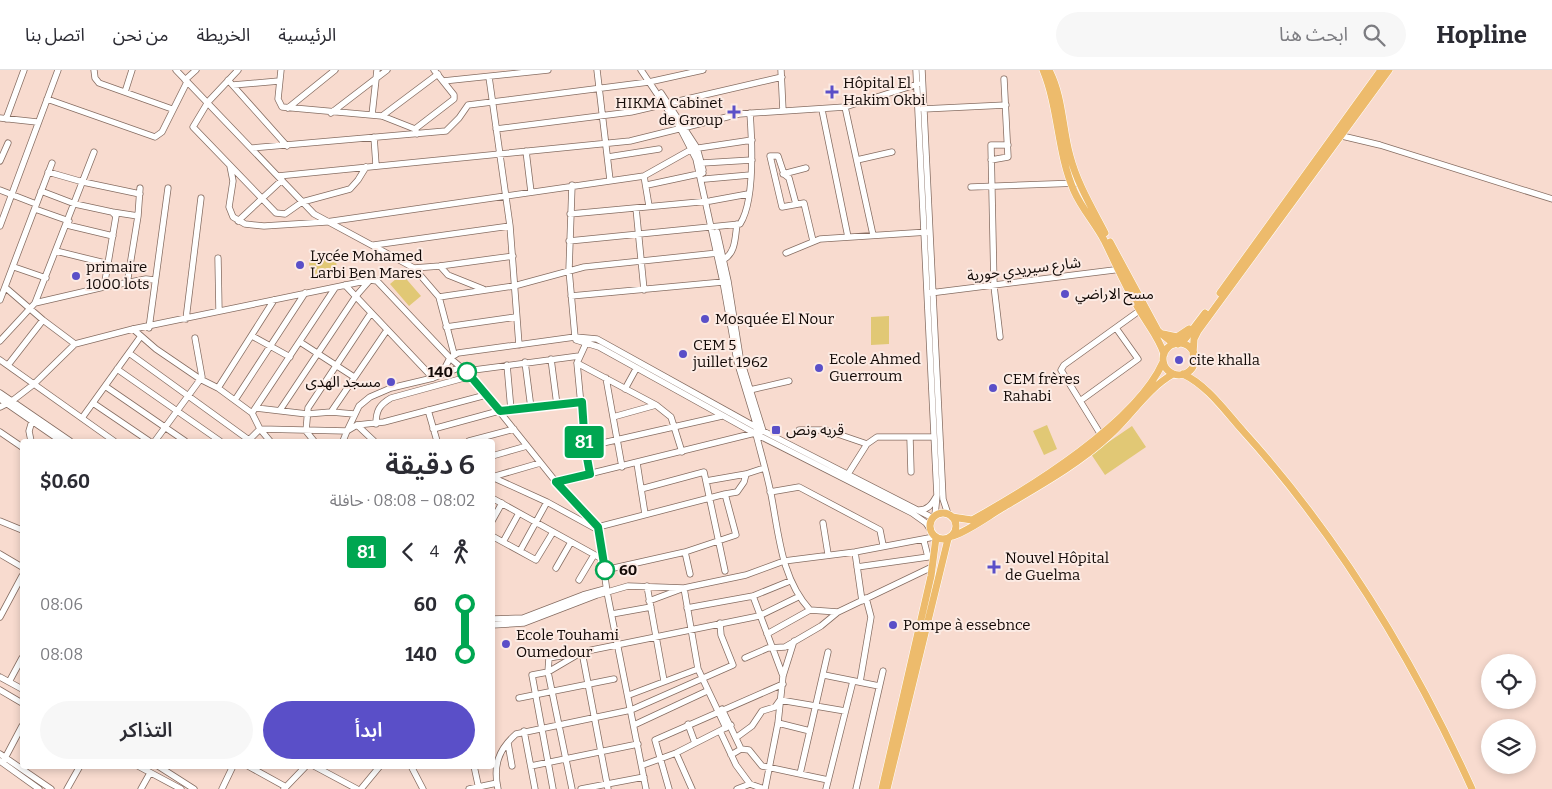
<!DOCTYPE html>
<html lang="ar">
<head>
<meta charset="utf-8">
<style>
  body { margin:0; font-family:Bitter,"Noto Sans Arabic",serif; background:#f7f7f7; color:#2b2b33; direction:rtl; height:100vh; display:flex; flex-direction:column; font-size:19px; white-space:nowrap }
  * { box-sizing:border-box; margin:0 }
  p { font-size:16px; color:#7c7c81 }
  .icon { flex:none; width:28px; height:28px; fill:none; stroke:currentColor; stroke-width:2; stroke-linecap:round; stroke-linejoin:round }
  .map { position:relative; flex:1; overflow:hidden; direction:ltr }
  .panel { position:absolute; left:20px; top:369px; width:475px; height:330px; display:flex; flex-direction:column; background:#fff; border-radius:5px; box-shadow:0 2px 8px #0003; direction:rtl }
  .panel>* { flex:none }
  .badge { padding:0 10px; border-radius:4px; font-size:18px; line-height:32px }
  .buttons { position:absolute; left:1481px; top:584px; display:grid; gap:10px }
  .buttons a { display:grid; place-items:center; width:55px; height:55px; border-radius:50%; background:#fff; box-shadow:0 2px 8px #0003; font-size:25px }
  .map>.badge { position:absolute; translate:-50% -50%; box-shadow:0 0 0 2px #fff }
  .legs { display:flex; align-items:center; gap:8px; height:55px; padding:0 20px; font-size:16px }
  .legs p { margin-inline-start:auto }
  .headline { display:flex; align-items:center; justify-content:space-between; height:85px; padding:0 20px }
  h1 { font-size:28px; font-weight:600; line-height:38px }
  .cta { display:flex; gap:10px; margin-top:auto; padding:10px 20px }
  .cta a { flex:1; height:58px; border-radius:30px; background:#5a4fc8; color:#fff; font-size:20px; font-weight:600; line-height:58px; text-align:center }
  .cta a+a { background:#f7f7f7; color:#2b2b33 }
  ul { padding:0 20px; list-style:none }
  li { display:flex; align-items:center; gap:18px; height:50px; font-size:19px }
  li i { display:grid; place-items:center; width:8px; height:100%; margin:0 6px; background:currentColor }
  li i::after { content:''; width:12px; height:12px; margin:-6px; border:4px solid; border-radius:50%; background:#fff }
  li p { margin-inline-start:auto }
  li:first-child i { background:linear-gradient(#0000 50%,currentColor 0) }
  li:last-child i { background:linear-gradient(currentColor 50%,#0000 0) }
  header { display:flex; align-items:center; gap:30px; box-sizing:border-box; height:70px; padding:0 25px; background:#fff; border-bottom:1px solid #e1e1e2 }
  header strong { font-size:24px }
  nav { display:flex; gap:28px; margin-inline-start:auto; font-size:18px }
  .search { width:350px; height:45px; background:#f7f7f7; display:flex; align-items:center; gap:12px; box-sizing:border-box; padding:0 18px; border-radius:28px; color:#7c7c81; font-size:19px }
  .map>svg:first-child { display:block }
  .green { fill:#e1c875 }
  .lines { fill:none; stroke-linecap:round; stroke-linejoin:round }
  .minor-casing { stroke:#866d62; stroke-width:7 }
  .major-casing { stroke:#fff; stroke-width:8 }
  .minor { stroke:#fff; stroke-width:5.5 }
  .major { stroke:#edbb6c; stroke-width:7 }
  .line-1-casing { stroke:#fff; stroke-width:11 }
  .line-1 { stroke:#00a651; stroke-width:8 }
  .poi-dot { fill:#5a4fc8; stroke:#fcebe4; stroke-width:2 }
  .stop-1-dot { fill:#fff; stroke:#00a651; stroke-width:2.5 }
  .labels { text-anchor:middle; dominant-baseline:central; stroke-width:4; stroke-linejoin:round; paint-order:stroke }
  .poi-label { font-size:15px; fill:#130a07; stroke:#fcebe4; text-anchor:start }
  .street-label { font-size:15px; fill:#130a07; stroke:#fcebe4 }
  .stop-label { font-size:15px; font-weight:bold; fill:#130a07; stroke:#fcebe4; text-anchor:end }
</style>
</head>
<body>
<header>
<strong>Hopline</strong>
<div class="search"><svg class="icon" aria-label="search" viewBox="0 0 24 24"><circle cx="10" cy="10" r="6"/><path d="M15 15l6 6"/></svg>ابحث هنا</div>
<nav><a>الرئيسية</a><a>الخريطة</a><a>من نحن</a><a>اتصل بنا</a></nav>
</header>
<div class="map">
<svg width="1552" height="719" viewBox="0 0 1552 719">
  <rect width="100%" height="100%" fill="#f8dbcf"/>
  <path class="green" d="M336,188L337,204L311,207L309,192Z
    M402,204L421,226L409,236L390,214Z
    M889,246V274L871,275V247Z
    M1047,355L1057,379L1044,385L1033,361Z
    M1132,356L1146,377L1105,405L1091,384Z"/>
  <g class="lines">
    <defs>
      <path id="minor" d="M94,0L95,8L99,13L172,39
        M176,0L314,144L414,198L439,227L454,284
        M238,0L208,32L193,57L276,143L285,144L302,132L350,119L358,110L366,97
        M281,0L278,29L282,37L382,46L415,59L417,64
        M597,0L610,110
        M641,0L680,58L696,89L723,212L737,291L757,357L756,364C761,384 767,404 771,424C779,465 781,508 810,540L838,542L932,497
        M781,0L783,41
        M916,0L937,425L935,445
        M922,0L943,429L948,444
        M489,7L510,156L519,275
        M185,10L196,0
        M228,10L287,76
        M443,11L548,0
        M233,15L279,11
        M125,22L132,0
        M661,23L697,78L703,100
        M47,29L155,67L162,62L187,12
        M845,37L873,165
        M288,38L335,0
        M923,39L1006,35
        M822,40L848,167
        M331,43L387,0
        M372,45L377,0
        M382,46L438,4
        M0,48L37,52
        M6,49L24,0
        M415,59L454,29V25L434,0
        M496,59L631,42L782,7
        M1342,66L1380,75L1552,129
        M374,67L376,95
        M252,78L446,61L459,48L468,35L649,12L703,0
        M526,81L531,122
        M608,87L659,79
        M857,90L892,82
        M991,90L1008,87L1004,9
        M0,91L8,73
        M702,93L752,90
        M230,96L233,111L229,137L233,147L245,154L264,156L326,152L644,106L692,79L752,70
        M48,102L83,112L140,124
        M783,104L806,98
        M278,106L630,71L739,44L845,37L918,14
        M644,106L649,136
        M705,109L750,105
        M572,115L569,200L575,267
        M647,115L703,103
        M971,117L1079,113
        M0,120L36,134
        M41,121L75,134L112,142L116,146L104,217
        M796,134L789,108L784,104L778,86H770L782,137L804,133L813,171
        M636,138L644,220
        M35,139L69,151
        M112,142L138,146L140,118
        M570,144L710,131L748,124
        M238,151L282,110
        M67,155L113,166
        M0,156L58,0
        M569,171L740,154C755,131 752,71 750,43
        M374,175L510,156
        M56,181L109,194
        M786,183L820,169L928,162
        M218,188L219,241
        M723,190C736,183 735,167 737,154
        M440,196L448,205L483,219
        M14,197L46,208
        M414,198L440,196L513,186
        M127,214L138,146
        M345,215L433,308
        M6,218L43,250L75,274
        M930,223L1122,199
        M571,226L723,212
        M439,227L514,216L584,197L718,183
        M0,230L52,93
        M35,233L104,217L146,209L154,210
        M186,249L201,128
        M446,257L516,247
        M149,258L168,118
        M133,259L156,279L200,309L218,318L252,343L260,359L270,371
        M252,266L290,287
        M1000,267L994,216L991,75H1008
        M588,269L577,293L585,377L590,404
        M576,270L599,277L756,364L912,443L926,453L930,459
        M0,271L35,233L94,82
        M300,272L354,307
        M129,283L249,370
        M551,289L557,335
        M0,290L114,371
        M525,292L531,338
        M577,293L656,335L671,347L682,382
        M8,295L43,250
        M507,295L511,340
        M117,299L220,371
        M466,301L579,286
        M441,305L450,288L458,283L575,267L597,269L763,361L933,448
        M606,308L622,397
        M105,316L185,371
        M218,318L274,230
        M625,319L636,299
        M750,320L789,311
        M0,323L70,371
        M0,329L61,371
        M235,330L305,223
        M1080,331L1138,289L1116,258
        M93,333L149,371
        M0,337L12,331L34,314L75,274L133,259L370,210L377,211L450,288L471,306L556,412L598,457L607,522L646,719
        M256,338L307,344L331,342L354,344
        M280,340L356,226L370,210
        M428,340L437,371
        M331,342L387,260
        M252,343L335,218
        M613,347L656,335
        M82,348L141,266
        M376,354C376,341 379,335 391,328L471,306
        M357,355L374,371
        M433,359L499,341L582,332
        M799,360H826L867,374
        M0,362L22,377
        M1101,365L1061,300L1064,295L1139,241
        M910,368L911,402
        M31,371L29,361L32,351
        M155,371L202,307L195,268
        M248,371L260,359L347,361L359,336L370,327L391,318L433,308L461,297
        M314,371L306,361L308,338L371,243
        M343,371L347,361L357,355L384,352L486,325
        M469,371L514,359
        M585,377L722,346
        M492,386L527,376
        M637,393L645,444
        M848,404L867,374L877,367H934
        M492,407L547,432L600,461
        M492,407L540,393
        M706,411L746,404L764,398
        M556,412L763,361L740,287L728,211L717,162
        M641,419L704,402L725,501
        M770,422L799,417L880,460L883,475
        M725,424L737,422L744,412L746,404
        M492,428L604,490
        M919,440C928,440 932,434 936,427
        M0,451L22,460
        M492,451L502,433
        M823,453L828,484
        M598,457L725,424L736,465L685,482L605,500
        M492,466L536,490L553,462
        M503,472L519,443
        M520,481L547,432
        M685,482L690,504
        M855,482L862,531
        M0,484L22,497
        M857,497L928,487L924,471
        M556,498L571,472
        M579,510L594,485
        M647,516L664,611
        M753,526L783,606
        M649,531L684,518L698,599L726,658
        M687,538L753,526L790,511
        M612,544L651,537
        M0,547L22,506
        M492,549L523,548L583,525L605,519
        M492,555L524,553L597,525L628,516L684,518L746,505L784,491L855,482L934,467
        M767,564L810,540
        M582,582L608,719
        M745,588L768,578L785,577L821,556L838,542
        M824,605L879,616
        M0,607L22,619
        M9,612L22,588
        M860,612L871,547L866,528
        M0,620L22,633
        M629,625L698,599
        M519,628L614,609
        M722,639L741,679L731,685
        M778,653L810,661
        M688,654L695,673
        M634,655L707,621
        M524,661L535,719
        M720,661L736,695L750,714L764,719
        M737,667L752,656L762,641L775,637L780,630L845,641
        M508,673L512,696
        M741,679L749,680L762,696L828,710
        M676,683L692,719
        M0,684L51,719
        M4,690L22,656
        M0,691L39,719
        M643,695L676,683L731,655
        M138,696L181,719
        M158,696L194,719
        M248,696L286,717
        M314,696L357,719
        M411,696L423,719
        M474,696L479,719
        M531,696L638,674
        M800,704L828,582
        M67,719L80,696
        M141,719L150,703
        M222,719L233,696
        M284,719L306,696
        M361,719L380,696
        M469,719L497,713
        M498,719C493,696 498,680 516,664L631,640L733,595L721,565L720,553
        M553,719L532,605L548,602L582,582L759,546L798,527
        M572,719L548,602L549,588L572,584
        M581,719L644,707
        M669,719L655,670L783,614
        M737,719L750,714
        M765,719L778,653L783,606L794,571
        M826,719L853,611
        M856,719L883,601"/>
      <path id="major" d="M1043,0C1059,39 1057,82 1074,121C1082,139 1095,153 1104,170C1116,194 1126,218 1140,241C1148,255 1159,268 1164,284
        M1049,0C1063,27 1062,57 1070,86C1077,113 1092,138 1105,163
        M1110,172L1158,261L1174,274
        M1220,223L1381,0
        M1163,264L1177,267L1189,259
        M1163 289a16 16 0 1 1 32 0a16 16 0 1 1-32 0Z
        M1178,274L1186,268L1205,243
        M1193,284L1194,269L1198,261L1389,0
        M1183,304C1208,316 1225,341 1243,361C1339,467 1413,589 1472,719
        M930 456a13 13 0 1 1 26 0a13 13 0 1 1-26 0Z
        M952,447L972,450C1030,418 1136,353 1163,292
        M953,466C970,460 987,447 1002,438C1039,416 1079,394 1110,365C1131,346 1148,318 1173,304
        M882,719L931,506L936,468
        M887,719L948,469"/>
    </defs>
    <use href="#minor" class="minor-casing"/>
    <use href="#major" class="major-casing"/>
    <use href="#minor" class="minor"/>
    <use href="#major" class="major"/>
  </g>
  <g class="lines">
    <defs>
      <path id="line-1" d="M467,302L500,341L582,332L585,377L590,404L556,412L598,457L605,500"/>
    </defs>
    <use href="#line-1" class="line-1-casing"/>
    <use href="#line-1" class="line-1"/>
  </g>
  <g class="poi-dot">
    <path d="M829.5 14.5h5v5h5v5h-5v5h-5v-5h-5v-5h5z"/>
    <path d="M731.5 34.5h5v5h5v5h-5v5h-5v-5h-5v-5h5z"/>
    <circle cx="300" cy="195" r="5"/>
    <circle cx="76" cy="206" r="5"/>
    <circle cx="1065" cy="224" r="5"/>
    <circle cx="705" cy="249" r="5"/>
    <circle cx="683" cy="284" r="5"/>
    <circle cx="1179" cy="290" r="5"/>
    <circle cx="819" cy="298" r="5"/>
    <circle cx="391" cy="312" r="5"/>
    <circle cx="993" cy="318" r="5"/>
    <rect x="771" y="355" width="10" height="10" rx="2.5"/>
    <path d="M991.5 489.5h5v5h5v5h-5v5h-5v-5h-5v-5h5z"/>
    <circle cx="893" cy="555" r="5"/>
    <circle cx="506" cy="574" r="5"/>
  </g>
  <g class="stop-1-dot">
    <circle cx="467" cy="302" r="9"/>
    <circle cx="605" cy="500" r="9"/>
  </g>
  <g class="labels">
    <g class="poi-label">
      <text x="843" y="13">Hôpital El<tspan x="843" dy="17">Hakim Okbi</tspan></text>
      <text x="723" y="33" text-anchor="end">HIKMA Cabinet<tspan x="723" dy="17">de Group</tspan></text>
      <text x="310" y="186">Lycée Mohamed<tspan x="310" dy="17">Larbi Ben Mares</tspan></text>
      <text x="86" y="197">primaire<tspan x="86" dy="17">1000 lots</tspan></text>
      <text x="1075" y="224">مسح الاراضي</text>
      <text x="715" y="249">Mosquée El Nour</text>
      <text x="693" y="275">CEM 5<tspan x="693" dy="17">juillet 1962</tspan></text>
      <text x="829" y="289">Ecole Ahmed<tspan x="829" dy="17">Guerroum</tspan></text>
      <text x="1189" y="290">cite khalla</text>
      <text x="1003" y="309">CEM frères<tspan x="1003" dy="17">Rahabi</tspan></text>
      <text x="381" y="312" text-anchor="end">مسجد الهدى</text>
      <text x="786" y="360">قريه ونص</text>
      <text x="1005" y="488">Nouvel Hôpital<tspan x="1005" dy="17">de Guelma</tspan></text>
      <text x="903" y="555">Pompe à essebnce</text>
      <text x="516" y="565">Ecole Touhami<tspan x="516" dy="17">Oumedour</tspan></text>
    </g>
    <g class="street-label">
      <text transform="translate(1024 199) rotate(-7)">شارع سيريدي حورية</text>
    </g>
    <g class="stop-label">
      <text x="453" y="302">140</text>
      <text x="619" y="500" text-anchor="start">60</text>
    </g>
  </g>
</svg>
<div class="buttons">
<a><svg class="icon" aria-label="locate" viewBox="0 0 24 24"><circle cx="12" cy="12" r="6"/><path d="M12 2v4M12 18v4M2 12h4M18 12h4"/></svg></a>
<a><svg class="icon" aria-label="layers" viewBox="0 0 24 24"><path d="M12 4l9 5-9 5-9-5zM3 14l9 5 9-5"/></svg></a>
</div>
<b class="badge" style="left:584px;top:372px;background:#00a651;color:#fff">81</b>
<section class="panel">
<div class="headline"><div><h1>6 دقيقة</h1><p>08:02 – 08:08 · حافلة</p></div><b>$0.60</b></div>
<div class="legs"><svg class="icon" aria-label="walk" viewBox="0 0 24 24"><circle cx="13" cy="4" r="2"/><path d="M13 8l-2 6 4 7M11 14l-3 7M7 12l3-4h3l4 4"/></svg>4<svg class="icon" aria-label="back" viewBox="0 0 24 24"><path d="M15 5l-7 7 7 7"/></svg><b class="badge" style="background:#00a651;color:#fff">81</b></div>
<ul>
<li><i style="color:#00a651"></i><b>60</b><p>08:06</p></li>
<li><i style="color:#00a651"></i><b>140</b><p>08:08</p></li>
</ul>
<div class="cta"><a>ابدأ</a><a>التذاكر</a></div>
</section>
</div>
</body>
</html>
